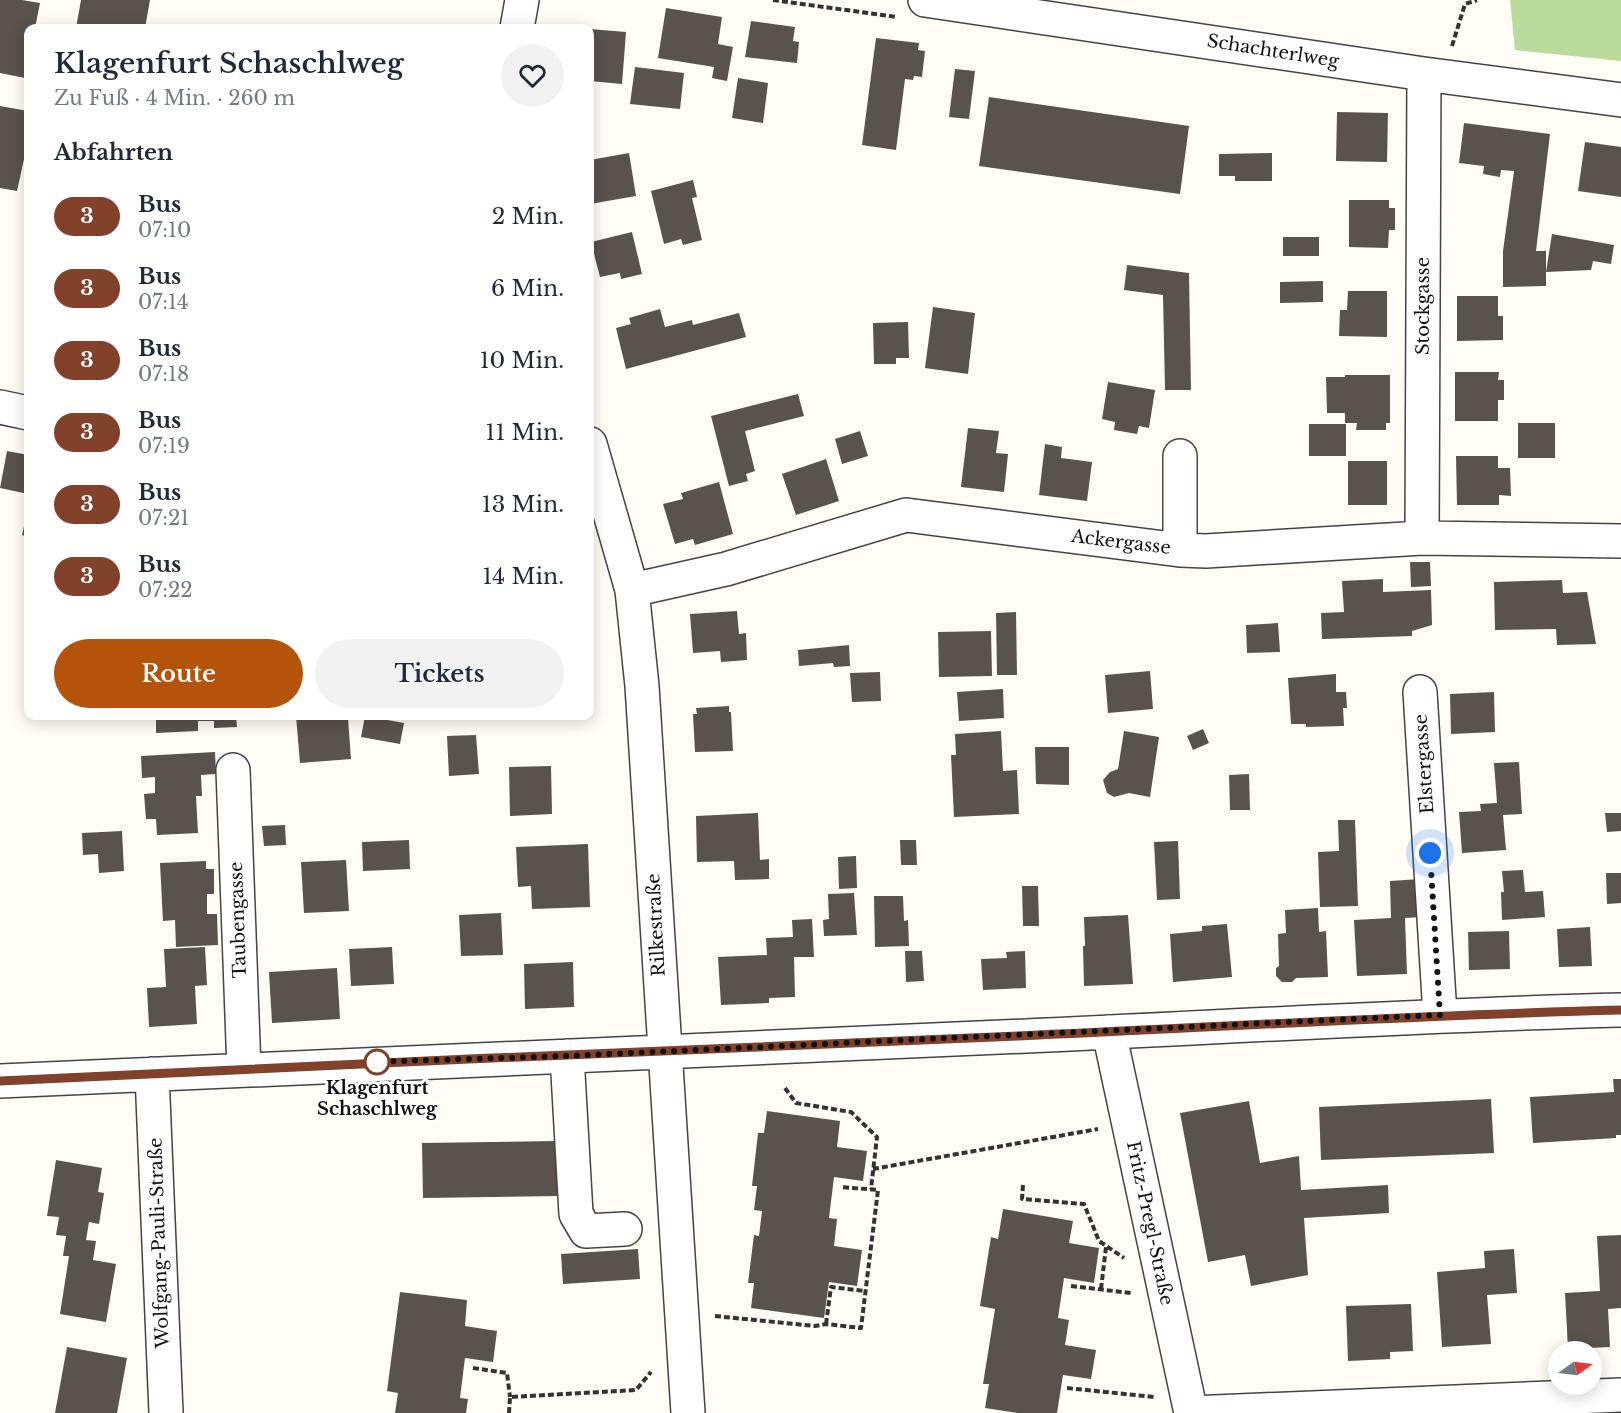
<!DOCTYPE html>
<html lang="de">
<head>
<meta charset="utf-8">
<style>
  body { margin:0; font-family:"Libre Baskerville",serif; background:#f2f2f3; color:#1f2937; height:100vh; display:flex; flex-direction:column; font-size:22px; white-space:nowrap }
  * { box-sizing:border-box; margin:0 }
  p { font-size:20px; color:#747a83 }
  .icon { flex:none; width:33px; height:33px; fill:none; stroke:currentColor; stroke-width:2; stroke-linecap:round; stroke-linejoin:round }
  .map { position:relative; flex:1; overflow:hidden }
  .details { position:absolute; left:24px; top:24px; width:570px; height:696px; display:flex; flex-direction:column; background:#fff; border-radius:12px; box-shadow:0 3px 15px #0003 }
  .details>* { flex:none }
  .badge { padding:0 12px; border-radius:20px; font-size:21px; line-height:39px }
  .needle { width:39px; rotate:76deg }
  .tools { position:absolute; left:1548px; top:1341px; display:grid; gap:12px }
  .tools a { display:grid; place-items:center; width:54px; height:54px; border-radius:50%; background:#fff; box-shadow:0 3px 15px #0003; font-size:30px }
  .you { position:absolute; width:30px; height:30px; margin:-15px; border:4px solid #fff; border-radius:50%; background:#1a73e8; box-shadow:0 0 0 9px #1a73e833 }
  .map>.badge { position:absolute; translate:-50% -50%; box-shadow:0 0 0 3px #fff }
  h2 { padding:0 30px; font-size:22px; line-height:54px }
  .round { display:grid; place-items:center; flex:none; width:63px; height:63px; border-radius:32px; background:#f2f2f3 }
  .headline { display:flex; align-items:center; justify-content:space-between; height:102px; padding:0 30px }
  h1 { font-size:28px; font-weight:600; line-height:45px }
  .button { display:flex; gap:12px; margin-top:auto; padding:12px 30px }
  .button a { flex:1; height:69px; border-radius:36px; background:#b45309; color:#fff; font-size:24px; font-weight:600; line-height:69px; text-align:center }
  .button a+a { background:#f2f2f3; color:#1f2937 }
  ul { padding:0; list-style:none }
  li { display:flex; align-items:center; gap:18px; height:72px; padding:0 30px }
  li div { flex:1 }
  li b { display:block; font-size:22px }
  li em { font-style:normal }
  li .badge { min-width:66px; font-weight:700; text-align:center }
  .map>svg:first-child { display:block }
  .forest { fill:#b9dc9c }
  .building { fill:#5a524d }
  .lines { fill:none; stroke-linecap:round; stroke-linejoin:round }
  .minor-casing { stroke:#444; stroke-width:36 }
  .path { stroke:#333; stroke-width:4; stroke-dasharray:6 3; stroke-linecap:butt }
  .minor { stroke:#fff; stroke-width:33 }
  .line-casing { stroke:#fff; stroke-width:14 }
  .line { stroke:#81412b; stroke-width:9 }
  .walk { stroke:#111; stroke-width:6; stroke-dasharray:0 10.8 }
  .stop-dot { fill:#fff; stroke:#81412b; stroke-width:3 }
  .labels { text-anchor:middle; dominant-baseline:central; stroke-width:6; stroke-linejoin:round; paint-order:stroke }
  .street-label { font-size:18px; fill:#111; stroke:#fff }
  .stop-label { font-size:18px; font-weight:bold; fill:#111; stroke:#fff }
</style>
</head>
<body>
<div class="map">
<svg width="1621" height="1413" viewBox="0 0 1621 1413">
  <rect width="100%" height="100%" fill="#fffdf5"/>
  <path class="forest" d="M1510,0H1621V61L1515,50Z"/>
  <path class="building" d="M0,0H22L40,3L35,28H28V60L25,78L0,73Z
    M81,0H150L145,28H76Z
    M666,8L722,17L718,44L733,47L727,81L712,78L714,67L658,58Z
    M751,21L795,27L793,41L799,42L797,63L745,57Z
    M590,29L626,32L622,84L590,81Z
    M876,38L919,43L918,50L925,51L922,77L914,76L913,80L905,79L896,150L862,145Z
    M635,67L684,73L680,109L630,104Z
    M955,69L975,71L969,119L949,117Z
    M738,78L768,83L763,123L732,118Z
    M989,97L1189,126L1180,194L979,166Z
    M0,106L28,111V150H26L17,191L0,188Z
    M1337,112L1388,113L1387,162L1336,161Z
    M1464,123L1550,134L1536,251H1546V286L1503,287V251L1514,171L1501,170L1500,177L1483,174L1484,166L1459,163Z
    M1585,142L1621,147V197L1578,191Z
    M629,153L636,196L590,204V160Z
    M1272,153V181H1235V176H1219V154Z
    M693,180L697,197L692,198L702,240L683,245L681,239L664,244L651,191Z
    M1349,200H1389V208H1395V230H1389L1388,248L1349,247Z
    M632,232L642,274L621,279L620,273L600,277L591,242Z
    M1552,234L1614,245L1611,264L1593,261L1591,270L1546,272Z
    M1283,237H1319V256H1283Z
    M1127,265L1189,273L1191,390H1165L1163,295L1124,290Z
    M1323,281V302L1280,303V282Z
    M1348,291H1387V337L1339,336L1340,310H1347Z
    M1457,296H1498V316H1503V340L1457,341Z
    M933,307L975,313L968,374L925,368Z
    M660,309L665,327L692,320L693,325L739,313L746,337L626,369L616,328L631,324L629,318Z
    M908,322L909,358H896V364H874L873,323Z
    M1455,372H1499L1498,380H1504V400H1498V421H1455Z
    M1345,375H1390V423H1386V430H1356L1357,423H1345V413H1327L1326,377H1345Z
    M1108,382L1155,390L1149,428L1139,426L1137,434L1114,430L1115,422L1102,419Z
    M798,394L804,416L745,431L755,471L746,474L748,481L729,486L711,416Z
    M1518,423H1555V458H1518Z
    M1309,424H1346V456H1309Z
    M968,428L999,431L996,453L1008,454L1004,492L961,487Z
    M860,431L868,456L842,464L835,439Z
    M1045,444L1062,447L1061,458L1092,462L1087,501L1039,495Z
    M7,451L28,455V494L0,488Z
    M1456,456H1498V468H1510L1511,496L1499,495V505H1457Z
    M826,459L839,501L796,515L782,474Z
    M1348,461H1387V505H1348Z
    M719,482L733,534L695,545L693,539L675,544L663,504L683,499L681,493Z
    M28,510V537L22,535Z
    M1410,562H1430L1431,586L1411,587Z
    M1383,579V592L1431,590L1432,625L1412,631V636L1322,639L1321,613L1344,612L1342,581Z
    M1562,580L1563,593L1587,592L1596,644L1557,645L1556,629L1495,630L1494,582Z
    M737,611L739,634L746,633L747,660L721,662L720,651L693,653L690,614Z
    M1016,612L1017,675H997L996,613Z
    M1278,623L1280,652L1247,653L1246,625Z
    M991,631L992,676L939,677L938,632Z
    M849,645L850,666L834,667L833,663L799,666L798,650Z
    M1150,671L1153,709L1108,713L1105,675Z
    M880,672L881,701L852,702L850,673Z
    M1336,674V692H1346L1347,708H1343L1344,726L1306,727V724H1291L1288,678Z
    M1003,689L1004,718L959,721L957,692Z
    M1494,692L1495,732L1451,734L1450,694Z
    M729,706V712H731L733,751L695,752L693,714H697L696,708Z
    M156,716H236L237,727L214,728V721H198V731L156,733Z
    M296,716H340V719L348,718L351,759L300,763Z
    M365,716L404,723L400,744L361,737Z
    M1203,729L1209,743L1193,750L1187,736Z
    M1001,731L1003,771L1017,770L1019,814L954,817L951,755H956L955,734Z
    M1124,731L1159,737L1150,797L1129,793L1114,797L1107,793L1103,780L1110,772L1118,769Z
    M476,735L479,774L449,776L447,736Z
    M1035,747H1069V785L1036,784Z
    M215,752L216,774L201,775L202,796H196L198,833L157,835L156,819H146L144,794L155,793V777L142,778L141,756Z
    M1519,762L1522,814L1503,815L1506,850L1462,853L1459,812L1481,811L1480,804L1497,803L1494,763Z
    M551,766L552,814L510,816L509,767Z
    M1249,774L1250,810H1230L1229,775Z
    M758,813L760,860L769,859V879L735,880L734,861L697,862L696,816Z
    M1605,813H1621V831L1607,832Z
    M1338,820H1355L1358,906L1320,907L1318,852L1339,851Z
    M285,825L286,845L264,846L262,826Z
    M122,831L124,871L99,873L98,854L83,855L82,833Z
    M409,840L410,869L363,871L362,842Z
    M900,840H916L917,865H901Z
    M1178,841L1180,899L1157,900L1154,842Z
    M588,844L590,907L532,909L531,886L518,887L516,847Z
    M856,856L857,888L839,889L838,857Z
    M346,860L349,911L304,913L301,862Z
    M206,861V869H214V894H207V914H217L218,945L176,947L175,920L163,921L160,863Z
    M1523,870L1525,892L1543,891L1545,917L1502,920L1501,892H1504L1502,871Z
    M1606,873H1621V903L1607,904Z
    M1421,879L1423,917L1405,918L1407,974L1357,976L1354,920L1391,918L1390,881Z
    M1022,886H1038L1039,926H1023Z
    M854,893L857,935L824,936L823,920L829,919L828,894Z
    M874,896H903L904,921L908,920L909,946L875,947Z
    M1318,908L1319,932L1326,931L1328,977L1296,978L1292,982H1282L1276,976V968L1279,966L1278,934L1286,933L1285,910Z
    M501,913L503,955L461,956L459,915Z
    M1128,915L1133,984L1084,986L1083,946H1085L1084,917Z
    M812,919L814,957H794L795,997L769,998V1003L721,1005L718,957L767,955L766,938L793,937L792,920Z
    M1227,924L1232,977L1173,982L1170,934L1202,931V926Z
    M1590,927L1592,966L1559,967L1557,929Z
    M1509,931L1510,969L1469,970L1468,932Z
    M205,947L207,985L195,986L197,1024L149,1027L147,988L166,987L164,949Z
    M392,947L394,984L351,986L349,949Z
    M905,951H922L924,981L906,982Z
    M1025,951L1026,988L983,990L981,959L1007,958L1006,952Z
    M573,962L574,1007L525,1009L524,964Z
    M337,968L340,1019L272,1023L269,972Z
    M1613,1079H1621V1135H1616V1138L1533,1143L1530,1097L1614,1092Z
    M1491,1099L1494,1153L1321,1160L1319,1107Z
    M1249,1101L1260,1163L1299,1156L1301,1190L1388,1185L1389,1213L1304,1218L1308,1275L1251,1286L1245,1255L1208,1262L1180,1113Z
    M767,1111L840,1121L837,1147L867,1151L863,1181L834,1177L829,1218L837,1219L834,1246L862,1250L857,1286L829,1282L824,1318L751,1308L754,1283H748L754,1235L759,1236L762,1211L754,1210L757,1186H752L758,1133H764Z
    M557,1141L558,1196L423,1198L422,1143Z
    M56,1160L102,1168L98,1192L104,1193L99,1224L89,1222L86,1240L96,1241L93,1260L116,1264L106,1322L60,1314L69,1256H63L66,1236L56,1235L59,1217L47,1216Z
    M1003,1209L1073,1221L1069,1243L1099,1248L1094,1283L1064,1278L1058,1318L1069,1320L1065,1345L1096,1350L1091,1379L1063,1375L1057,1413H1018L985,1408L989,1384H983L995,1309L980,1306L991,1237L998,1239Z
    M1621,1235V1308L1608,1309L1610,1347L1568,1349L1565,1293L1600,1291L1597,1236Z
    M638,1249L640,1279L563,1284L561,1254Z
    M1514,1249L1517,1293L1487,1295L1491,1344L1442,1347L1437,1272L1485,1268L1484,1251Z
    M400,1292L467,1300L465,1326L497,1331L493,1362L465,1358L460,1398L468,1399L466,1413H395L398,1393L387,1391Z
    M1411,1304L1413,1351L1390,1352V1359L1348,1361L1346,1306Z
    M67,1347L127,1358L117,1413H55Z"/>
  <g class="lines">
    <defs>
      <path id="minor" d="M925,0L1424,74L1621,100
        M517,28L522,0
        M0,407L28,413
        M590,444L632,590L642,686L688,1413
        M1422,538L1424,74
        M1180,550V456
        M632,590L726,569L906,515L1180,550L1206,551L1422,538L1621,541
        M1420,692L1440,1015
        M233,770L244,1070
        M1109,1032L1191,1413
        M567,1056L576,1214L586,1231L625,1229
        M152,1074L166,1413
        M0,1081C342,1064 684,1050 1026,1036C1225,1027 1423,1015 1621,1010
        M1191,1413L1621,1395"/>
    </defs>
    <use href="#minor" class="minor-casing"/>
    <path class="path" d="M773,0L897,17
      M1452,46L1465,4L1477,0
      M785,1088L796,1103L851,1112L877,1137L871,1189
      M873,1169L1098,1129
      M1023,1185L1022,1199L1084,1204L1099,1241L1124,1258
      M1071,1286L1131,1293
      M1101,1289L1106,1247
      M715,1316L815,1326L826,1324L861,1328L878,1190L841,1187
      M826,1324L831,1287L865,1291
      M473,1368L507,1373L510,1397
      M1067,1388L1154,1397
      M509,1413L510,1397L636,1390L651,1372"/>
    <use href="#minor" class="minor"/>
  </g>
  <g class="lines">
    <defs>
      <path id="line" d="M0,1081C339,1063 679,1051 1018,1036C1219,1027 1420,1015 1621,1010"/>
    </defs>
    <use href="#line" class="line-casing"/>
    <use href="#line" class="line"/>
    <path class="walk" d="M377,1062H369L567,1056L1440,1015L1430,853"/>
  </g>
  <circle class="stop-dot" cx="377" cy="1062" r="12"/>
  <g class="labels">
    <g class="street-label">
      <text transform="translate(1273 51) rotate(9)">Schachterlweg</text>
      <text transform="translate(1423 306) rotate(-90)">Stockgasse</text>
      <text transform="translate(1121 542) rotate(7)">Ackergasse</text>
      <text transform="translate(1424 764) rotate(-94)">Elstergasse</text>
      <text transform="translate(238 920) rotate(-92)">Taubengasse</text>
      <text transform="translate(656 925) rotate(-93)">Rilkestraße</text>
      <text transform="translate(1150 1223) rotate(78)">Fritz-Pregl-Straße</text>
      <text transform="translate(159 1243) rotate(-92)">Wolfgang-Pauli-Straße</text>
    </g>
    <g class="stop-label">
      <text x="377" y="1088">Klagenfurt<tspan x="377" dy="21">Schaschlweg</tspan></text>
    </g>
  </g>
</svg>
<div class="tools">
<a><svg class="needle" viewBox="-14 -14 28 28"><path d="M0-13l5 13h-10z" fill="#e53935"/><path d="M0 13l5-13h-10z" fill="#747a83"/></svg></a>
</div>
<div class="you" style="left:1430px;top:853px"></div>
<section class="details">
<div class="headline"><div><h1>Klagenfurt Schaschlweg</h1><p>Zu Fuß · 4 Min. · 260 m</p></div><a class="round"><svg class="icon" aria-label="heart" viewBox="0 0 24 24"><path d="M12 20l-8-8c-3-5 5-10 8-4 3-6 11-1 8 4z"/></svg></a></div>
<h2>Abfahrten</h2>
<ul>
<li><span class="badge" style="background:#81412b;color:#fff">3</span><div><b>Bus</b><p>07:10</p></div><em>2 Min.</em></li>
<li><span class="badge" style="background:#81412b;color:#fff">3</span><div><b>Bus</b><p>07:14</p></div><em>6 Min.</em></li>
<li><span class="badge" style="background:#81412b;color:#fff">3</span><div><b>Bus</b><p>07:18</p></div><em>10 Min.</em></li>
<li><span class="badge" style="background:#81412b;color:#fff">3</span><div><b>Bus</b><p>07:19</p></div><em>11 Min.</em></li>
<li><span class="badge" style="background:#81412b;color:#fff">3</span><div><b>Bus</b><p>07:21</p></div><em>13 Min.</em></li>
<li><span class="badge" style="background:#81412b;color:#fff">3</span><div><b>Bus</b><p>07:22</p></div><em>14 Min.</em></li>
</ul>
<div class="button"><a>Route</a><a>Tickets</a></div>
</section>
</div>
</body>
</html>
